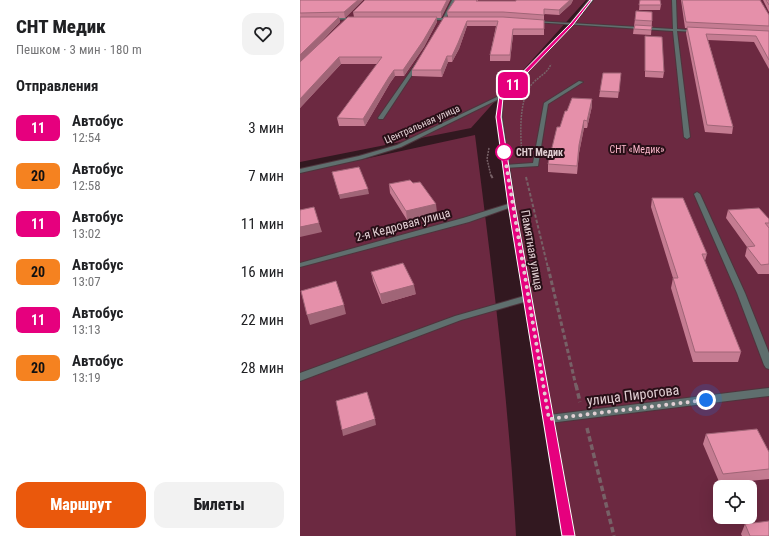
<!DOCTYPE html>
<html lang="ru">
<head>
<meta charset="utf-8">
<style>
  body { margin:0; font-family:"Roboto Condensed",sans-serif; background:#f2f2f2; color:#202124; height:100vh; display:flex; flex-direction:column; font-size:15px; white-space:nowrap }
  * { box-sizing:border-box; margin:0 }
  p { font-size:13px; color:#757577 }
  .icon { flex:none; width:22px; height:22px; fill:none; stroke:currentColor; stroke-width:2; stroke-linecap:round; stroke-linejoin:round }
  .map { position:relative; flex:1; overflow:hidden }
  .sheet { display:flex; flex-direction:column; background:#fff; width:300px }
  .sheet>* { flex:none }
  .badge { padding:0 8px; border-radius:6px; font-size:14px; line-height:26px }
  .tools { position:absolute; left:413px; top:480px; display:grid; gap:8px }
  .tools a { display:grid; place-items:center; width:44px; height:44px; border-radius:8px; background:#fff; box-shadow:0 4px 16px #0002; font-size:20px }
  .you { position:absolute; width:20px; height:20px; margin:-10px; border:3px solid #fff; border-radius:50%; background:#1a73e8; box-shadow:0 0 0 6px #1a73e833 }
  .map>.badge { position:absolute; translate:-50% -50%; box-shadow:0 0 0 2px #fff }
  h2 { padding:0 16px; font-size:15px; line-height:36px }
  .round { display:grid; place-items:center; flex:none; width:42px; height:42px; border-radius:12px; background:#f2f2f2 }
  .headline { display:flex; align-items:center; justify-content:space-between; height:68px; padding:0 16px }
  h1 { font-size:19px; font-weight:800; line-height:30px }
  .button { display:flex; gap:8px; margin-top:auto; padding:8px 16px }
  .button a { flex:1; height:46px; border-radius:12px; background:#ea580c; color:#fff; font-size:16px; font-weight:800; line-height:46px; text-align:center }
  .button a+a { background:#f2f2f2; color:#202124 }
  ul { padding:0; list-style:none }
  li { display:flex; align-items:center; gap:12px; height:48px; padding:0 16px }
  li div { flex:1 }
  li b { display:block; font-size:15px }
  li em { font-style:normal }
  li .badge { min-width:44px; font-weight:700; text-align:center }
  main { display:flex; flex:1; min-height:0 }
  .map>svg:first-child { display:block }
  .green { fill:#6c2941; fill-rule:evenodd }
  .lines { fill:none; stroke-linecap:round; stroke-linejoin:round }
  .street-casing { stroke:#4e353d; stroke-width:2 }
  .secondary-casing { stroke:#4e353d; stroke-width:2 }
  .path-far3 { stroke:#776167; stroke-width:1.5; stroke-dasharray:2 1; stroke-linecap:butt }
  .path-far2 { stroke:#776167; stroke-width:2; stroke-dasharray:3.5 2; stroke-linecap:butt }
  .path-far1 { stroke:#776167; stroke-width:3; stroke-dasharray:4.5 2.5; stroke-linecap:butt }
  .path { stroke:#776167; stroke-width:3.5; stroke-dasharray:5.5 3; stroke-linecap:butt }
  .street { fill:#5f6f6e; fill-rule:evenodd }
  .secondary { fill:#819b9a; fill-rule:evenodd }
  .wall { fill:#c57c92 }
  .shaded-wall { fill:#a06577 }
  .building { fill:#e590aa; stroke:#a06577 }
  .line { fill:#e6007e; stroke:#fff }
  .walk { stroke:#e1cfd3; stroke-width:4; stroke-dasharray:0 7.2 }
  .stop-dot { fill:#fff; stroke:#e6007e; stroke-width:2 }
  .labels { text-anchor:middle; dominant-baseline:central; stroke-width:4; stroke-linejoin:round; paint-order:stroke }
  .far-street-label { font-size:10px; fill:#e1cfd3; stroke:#280f17 }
  .far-park-label { font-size:10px; fill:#fab6c9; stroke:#280f17 }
  .far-stop-label { font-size:10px; font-weight:bold; fill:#e1cfd3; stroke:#280f17; text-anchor:start }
  .street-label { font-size:12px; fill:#e1cfd3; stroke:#280f17 }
  .near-street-label { font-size:14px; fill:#e1cfd3; stroke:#280f17 }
</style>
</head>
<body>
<main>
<section class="sheet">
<div class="headline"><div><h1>СНТ Медик</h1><p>Пешком · 3 мин · 180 m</p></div><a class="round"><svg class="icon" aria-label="heart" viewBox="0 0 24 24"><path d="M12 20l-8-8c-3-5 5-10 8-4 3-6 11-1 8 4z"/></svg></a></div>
<h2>Отправления</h2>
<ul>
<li><span class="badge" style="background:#e6007e;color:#fff">11</span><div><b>Автобус</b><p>12:54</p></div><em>3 мин</em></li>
<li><span class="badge" style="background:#f58220;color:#111">20</span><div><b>Автобус</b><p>12:58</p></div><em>7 мин</em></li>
<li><span class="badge" style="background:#e6007e;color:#fff">11</span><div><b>Автобус</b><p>13:02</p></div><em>11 мин</em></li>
<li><span class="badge" style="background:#f58220;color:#111">20</span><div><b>Автобус</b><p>13:07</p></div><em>16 мин</em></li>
<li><span class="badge" style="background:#e6007e;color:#fff">11</span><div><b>Автобус</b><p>13:13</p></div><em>22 мин</em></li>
<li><span class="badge" style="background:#f58220;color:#111">20</span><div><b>Автобус</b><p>13:19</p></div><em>28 мин</em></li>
</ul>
<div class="button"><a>Маршрут</a><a>Билеты</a></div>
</section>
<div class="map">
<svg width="469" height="536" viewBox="0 0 469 536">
  <rect width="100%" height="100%" fill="#321820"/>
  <path class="green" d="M0,0H286L171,128L0,162Z
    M292,0H469V536H268L202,142L201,97L271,25ZM420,487H450V517H420Z
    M175,135C192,269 209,402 216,536H0V173Z"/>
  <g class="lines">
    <defs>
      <path id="street" d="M152,0H156L146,18H153L154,20H126L127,18H143Z
        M372,0H376L377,29L399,31L397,32L377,31L390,137L387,139L384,137L373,31L233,22L235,21L373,29Z
        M28,18H55L57,19L29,20Z
        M117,62L120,63L83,119H79L78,118Z
        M279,81L283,82L248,104L238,166L204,168V166L206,165L233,163L244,103Z
        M199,96L203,97L101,147L62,159L0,173V169L59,156L97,145Z
        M397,192L400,194L445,293L469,353V369L466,368L464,365L437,293L394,194Z
        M212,203L215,205L214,206L169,222L0,267V263L163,218Z
        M228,295L232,298L231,300L161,320L0,381V373L155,316Z
        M469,388V396L249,423L245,422L244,419L245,416L249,415Z"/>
      <path id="secondary" d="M289,0H293L272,26L203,97L202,117L215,205L274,536H262L209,205L196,117L199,96L270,24Z"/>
    </defs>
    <use href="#street" class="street-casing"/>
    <use href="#secondary" class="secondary-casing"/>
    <path class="path-far3" d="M189,148L187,159L191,176
      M222,153C220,134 219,98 232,84C239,76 247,74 251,64"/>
    <path class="path-far2" d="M191,175L193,179
      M226,177L248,268"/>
    <path class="path-far1" d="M248,267L276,386"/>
    <path class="path" d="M276,385L280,402
      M287,428L314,536"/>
    <use href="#street" class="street"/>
    <use href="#secondary" class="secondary"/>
  </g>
  <path class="wall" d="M0,0H63L45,18H39L40,22L17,46L54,17L53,12L150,0L141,18H137V22L124,47L104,76H95L90,83L65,126H39L37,118L78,64H41L0,108Z
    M155,0H178V1H216V0H273L271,4L259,15L244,14V35H213L210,61H190V55L196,26H167L159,49L152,62H148L142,77L112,76V70L148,17L147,12Z
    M340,0L361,5L360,10H339Z
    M381,0H460L469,15V69L454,42L408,40L433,127L432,134L405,132L386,33L387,28H385Z
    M463,0H469V12Z
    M336,11L352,21L351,35L333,34Z
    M345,36L364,72L363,78L345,77Z
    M321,73L318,98L299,97L300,91Z
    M292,106L287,128H284L279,153L277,174L248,172V164L260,127L267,111Z
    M113,183L137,212L107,220L90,193L89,184Z
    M352,198L407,254L405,261L441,352L438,362H393L371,288L373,278L351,207Z
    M428,210L469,219V274H458L445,256L447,247L426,218Z
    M71,272L116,294L82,304L73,281Z
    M406,434L469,452V479L420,484L403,444Z
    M445,524L469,536H442L441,534Z"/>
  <path class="shaded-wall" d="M58,0H63L45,18L44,12Z
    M147,0H150L141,18V12Z
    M270,0H273L271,4L259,15V10Z
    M39,17L40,22L0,63V55Z
    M137,17V22L124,47L104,76L103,70Z
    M167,21V26L159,49L152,62V56Z
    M213,29V35L210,61V55Z
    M147,56L148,62L142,77L141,70Z
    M39,57L41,64L0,108V99Z
    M94,70L95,76L90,83L65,126L63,119L89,77Z
    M292,99V106L287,128V121Z
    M284,120V128L279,153L277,174L279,145Z
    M68,189L69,194L40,199L39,195Z
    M136,204L137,212L107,220L106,211Z
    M19,223L22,232L0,237V227Z
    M114,285L116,294L82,304L80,294Z
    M44,305L46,314L10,325L7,315Z
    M75,419L76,425L43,436L42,430Z"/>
  <path class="building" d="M0,0H58L44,12L0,13Z
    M65,0H147L141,12H53Z
    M155,0H177L176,1H216V0H270L259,10L244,9V15L203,12H147Z
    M340,0H360L361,5H339Z
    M382,0H460L469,15V26L386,22Z
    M466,0H469V5Z
    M336,11L352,12V21L335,20Z
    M0,17H39L0,55Z
    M48,17H137L123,41L103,70H94L89,77L63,119L37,118L82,57H39L0,99V62Z
    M144,17H203L244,20V29H213L210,55H190L198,21H167L158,43L152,56H147L141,70H112Z
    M335,25L352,26L351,30L334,29Z
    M387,27L469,31V60L456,36L406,34L433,127L407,125Z
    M345,36L362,37L364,72L345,71Z
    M303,73H321L319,92L300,91Z
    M272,98L292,99L287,121L284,120L279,145L277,166L248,164L257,127H260L265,111H267Z
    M59,167L68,189L39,195L32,172Z
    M110,180L113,183L120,182L136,204L106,211L89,184Z
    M352,198H383L407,254H402L441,352H395L373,278H378Z
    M14,207L19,223L0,227V210Z
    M459,208L469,219V223H465L469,228V264L461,265L447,247L455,246L428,210Z
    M103,263L114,285L80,294L71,272Z
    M36,281L44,305L7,315L1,291Z
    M67,392L75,419L42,430L36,401Z
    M457,429L469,452V469L423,474L406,434Z
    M469,521V536H450L445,524Z"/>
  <path class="line" d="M290,0H292L273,25L203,98L201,117L215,205L275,536H262L208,205L196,117L199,96L270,24Z"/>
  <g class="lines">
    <path class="walk" d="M204,152L249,419L406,400"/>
  </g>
  <circle class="stop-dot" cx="204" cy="152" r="8"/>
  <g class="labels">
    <g class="far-street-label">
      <text transform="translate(122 124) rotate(-24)">Центральная улица</text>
    </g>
    <g class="far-park-label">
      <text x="337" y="149">СНТ «Медик»</text>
    </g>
    <g class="far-stop-label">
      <text x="216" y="152">СНТ Медик</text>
    </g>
    <g class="street-label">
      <text transform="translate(103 225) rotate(-15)">2-я Кедровая улица</text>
      <text transform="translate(232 250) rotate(80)">Памятная улица</text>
    </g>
    <g class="near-street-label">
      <text transform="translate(333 395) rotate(-7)">улица Пирогова</text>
    </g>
  </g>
</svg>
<div class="tools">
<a><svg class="icon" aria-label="locate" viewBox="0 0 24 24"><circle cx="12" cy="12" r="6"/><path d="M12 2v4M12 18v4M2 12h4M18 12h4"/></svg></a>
</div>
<div class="you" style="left:406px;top:400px"></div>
<b class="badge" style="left:213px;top:85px;background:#e6007e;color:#fff">11</b>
</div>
</main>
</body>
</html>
